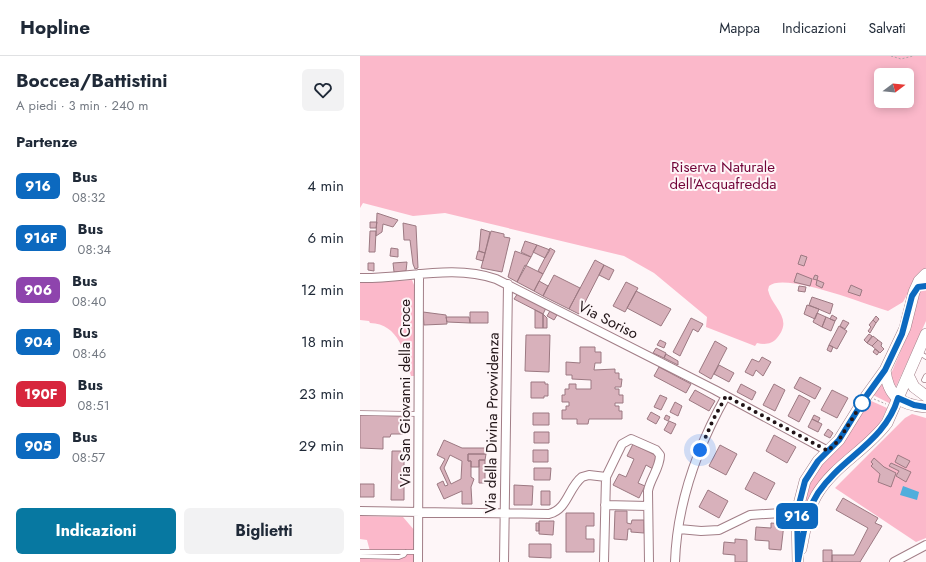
<!DOCTYPE html>
<html lang="it">
<head>
<meta charset="utf-8">
<style>
  body { margin:0; font-family:Jost,sans-serif; background:#f2f2f3; color:#1f2937; height:100vh; display:flex; flex-direction:column; font-size:15px; white-space:nowrap }
  * { box-sizing:border-box; margin:0 }
  p { font-size:13px; color:#747a83 }
  .icon { flex:none; width:22px; height:22px; fill:none; stroke:currentColor; stroke-width:2; stroke-linecap:round; stroke-linejoin:round }
  .map { position:relative; flex:1; overflow:hidden }
  .panel { display:flex; flex-direction:column; background:#fff; width:360px }
  .panel>* { flex:none }
  .badge { padding:0 8px; border-radius:6px; font-size:14px; line-height:26px }
  .needle { width:26px; rotate:74deg }
  .fabs { position:absolute; left:514px; top:12px; display:grid; gap:8px }
  .fabs a { display:grid; place-items:center; width:40px; height:40px; border-radius:6px; background:#fff; box-shadow:0 2px 10px #0003; font-size:20px }
  .you { position:absolute; width:20px; height:20px; margin:-10px; border:3px solid #fff; border-radius:50%; background:#1a73e8; box-shadow:0 0 0 6px #1a73e833 }
  .map>.badge { position:absolute; translate:-50% -50%; box-shadow:0 0 0 2px #fff }
  h2 { padding:0 16px; font-size:15px; line-height:36px }
  .round { display:grid; place-items:center; flex:none; width:42px; height:42px; border-radius:6px; background:#f2f2f3 }
  .overview { display:flex; align-items:center; justify-content:space-between; height:68px; padding:0 16px }
  h1 { font-size:19px; font-weight:700; line-height:30px }
  .cta { display:flex; gap:8px; margin-top:auto; padding:8px 16px }
  .cta a { flex:1; height:46px; border-radius:6px; background:#0778a1; color:#fff; font-size:16px; font-weight:700; line-height:46px; text-align:center }
  .cta a+a { background:#f2f2f3; color:#1f2937 }
  ul { padding:0; list-style:none }
  li { display:flex; align-items:center; gap:12px; height:52px; padding:0 16px }
  li div { flex:1 }
  li b { display:block; font-size:15px }
  li em { font-style:normal }
  li .badge { min-width:44px; font-weight:700; text-align:center }
  header { display:flex; align-items:center; gap:24px; box-sizing:border-box; height:56px; padding:0 20px; background:#fff; border-bottom:1px solid #e0e1e3 }
  header strong { font-size:19px }
  nav { display:flex; gap:22px; margin-inline-start:auto; font-size:14px }
  main { display:flex; flex:1; min-height:0 }
  .map>svg:first-child { display:block }
  .green { fill:#fbb8ca; fill-rule:evenodd }
  .water { fill:#50aedc }
  .building { fill:#d8b1bb; stroke:#9c7982; fill-rule:evenodd }
  .lines { fill:none; stroke-linecap:round; stroke-linejoin:round }
  .service-casing { stroke:#a27e87; stroke-width:5.5 }
  .minor-casing { stroke:#a27e87; stroke-width:10 }
  .secondary-casing { stroke:#a27e87; stroke-width:12 }
  .path { stroke:#ada3a6; stroke-width:1; stroke-dasharray:2 2; stroke-linecap:butt }
  .service { stroke:#fff; stroke-width:4 }
  .minor { stroke:#fff; stroke-width:8 }
  .secondary { stroke:#fff; stroke-width:11 }
  .line-casing { stroke:#fff; stroke-width:9 }
  .line { stroke:#0c69bf; stroke-width:6 }
  .walk { stroke:#211417; stroke-width:4; stroke-dasharray:0 7.2 }
  .stop-dot { fill:#fff; stroke:#0c69bf; stroke-width:2 }
  .labels { text-anchor:middle; dominant-baseline:central; stroke-width:4; stroke-linejoin:round; paint-order:stroke }
  .park-label { font-size:15px; fill:#710438; stroke:#fef6f8 }
  .street-label { font-size:15px; fill:#211417; stroke:#fef6f8 }
</style>
</head>
<body>
<header>
<strong>Hopline</strong>
<nav><a>Mappa</a><a>Indicazioni</a><a>Salvati</a></nav>
</header>
<main>
<section class="panel">
<div class="overview"><div><h1>Boccea/Battistini</h1><p>A piedi · 3 min · 240 m</p></div><a class="round"><svg class="icon" aria-label="heart" viewBox="0 0 24 24"><path d="M12 20l-8-8c-3-5 5-10 8-4 3-6 11-1 8 4z"/></svg></a></div>
<h2>Partenze</h2>
<ul>
<li><span class="badge" style="background:#0c69bf;color:#fff">916</span><div><b>Bus</b><p>08:32</p></div><em>4 min</em></li>
<li><span class="badge" style="background:#0c69bf;color:#fff">916F</span><div><b>Bus</b><p>08:34</p></div><em>6 min</em></li>
<li><span class="badge" style="background:#8e44ad;color:#fff">906</span><div><b>Bus</b><p>08:40</p></div><em>12 min</em></li>
<li><span class="badge" style="background:#0c69bf;color:#fff">904</span><div><b>Bus</b><p>08:46</p></div><em>18 min</em></li>
<li><span class="badge" style="background:#d7263d;color:#fff">190F</span><div><b>Bus</b><p>08:51</p></div><em>23 min</em></li>
<li><span class="badge" style="background:#0c69bf;color:#fff">905</span><div><b>Bus</b><p>08:57</p></div><em>29 min</em></li>
</ul>
<div class="cta"><a>Indicazioni</a><a>Biglietti</a></div>
</section>
<div class="map">
<svg width="566" height="506" viewBox="0 0 566 506">
  <rect width="100%" height="100%" fill="#fef6f8"/>
  <path class="green" d="M0,0H566V213L552,230L543,246L528,255C507,249 425,216 409,230L408,234C412,252 434,262 417,282C412,288 405,289 397,287L395,290L346,271L347,261L294,217L264,200L85,157L53,160L3,147L0,152ZM521,19H547V45H521Z
    M52,224L54,229V320H51C45,297 39,268 10,267L9,265L0,264V227Z
    M561,232L566,233V265L534,335L530,320L548,278L553,249Z
    M522,324L526,337L532,342L529,347L513,339Z
    M509,344L527,352L519,370L455,432L450,439L439,468L446,430Z
    M552,358L566,362V482L556,486L475,432L545,362Z
    M0,460L43,461L55,475L54,506H0V502H9L11,499L7,484L0,483Z"/>
  <path class="water" d="M543,430L559,436L557,444L540,439Z"/>
  <path class="building" d="M17,157L38,164L33,171L23,168L22,176L16,180Z
    M10,166H17L16,172H10Z
    M43,167L56,170L58,212L55,213L53,208L50,184H44Z
    M121,173L130,176L125,197L119,195Z
    M10,175H16L15,196H9Z
    M131,175L144,178V181L150,182L142,216L121,212Z
    M165,185L177,189L171,201L161,196Z
    M177,189L190,194L185,202L173,196Z
    M31,192L38,193V201L30,200Z
    M190,192L195,195L183,218L178,215Z
    M118,195L125,197L123,205L116,203Z
    M155,195L171,201L157,226L148,221Z
    M441,199L447,201L444,210L438,208Z
    M235,204L244,209L219,258L209,253Z
    M47,206L46,215L34,216L33,207Z
    M8,207H14V215L8,214Z
    M165,209L183,218L174,235L157,226Z
    M244,209L254,214L249,224L239,219Z
    M437,217L452,223L450,230L434,226Z
    M194,219L220,232L209,253L183,240Z
    M455,219L458,220L457,224L453,223Z
    M457,224L464,227L462,232L456,229Z
    M179,225L188,230L183,240L174,235Z
    M266,226L278,232L265,256L253,250Z
    M491,229L502,234L500,240L488,236Z
    M439,230L446,231L445,236L438,235Z
    M276,235L311,253L301,270L267,252Z
    M158,237L186,252L183,258L154,243Z
    M452,241L473,248L470,258L449,249Z
    M447,249L459,253L455,263L444,258Z
    M175,254L183,258V272H175Z
    M190,255L197,259L194,264L187,260Z
    M63,256L86,259L87,268L64,269Z
    M110,256H128V267H110Z
    M457,257L466,261L462,271L453,266Z
    M183,258L187,262V272H183Z
    M472,259L477,262L475,265L470,263Z
    M516,260L519,263L516,267L513,264Z
    M86,261H109L110,267L87,266Z
    M466,261L475,265L471,275L462,271Z
    M331,262L343,268L338,276L333,273L320,300L313,296Z
    M483,264L489,267L485,273L480,270Z
    M513,264L516,267L510,277L508,275L511,271L509,269Z
    M479,270L487,275L477,293L469,289Z
    M509,278L512,280L507,287L504,284Z
    M166,279H190L189,316L165,315Z
    M513,280L518,284L512,290L507,287Z
    M300,284L306,287L304,292L297,289Z
    M518,284L522,287L521,290L524,293L520,297L512,290Z
    M355,285L367,292L351,323L339,316Z
    M469,289L473,291L471,296L467,294Z
    M220,291H235V296H241V307H235L234,314L255,313V317H259V323H262L261,331H255V333H259V339H263V347H255V350H259V355H262V363H229L228,368H217V363H202V354H206V350H209V346H202V339H205V333H209V328H216V333H231V324L212,323V319H206V306L220,307Z
    M296,292L306,297L304,302L293,297Z
    M515,293L519,296L517,299L513,296Z
    M306,298L318,305V309L304,302Z
    M402,301L411,306L403,320L396,314L393,320L385,316L392,303L399,306Z
    M359,309L374,317L369,326L354,318Z
    M299,311L331,328L326,337L294,320Z
    M440,321L461,332L455,343L434,332Z
    M171,326H185V328H188V340H184V342H171Z
    M381,328L396,336L392,344L377,336Z
    M414,328L425,334L415,355L403,349Z
    M335,334L355,345L349,355L329,344Z
    M472,334L488,342L477,362L461,354Z
    M300,339L307,342L301,354L294,351Z
    M439,339L450,345L439,366L428,360Z
    M315,346L322,350L318,360L310,356Z
    M291,356L300,361L296,368L287,363Z
    M173,357H189V369H173Z
    M0,359L47,360L46,378H31L30,381H23V393L0,392Z
    M306,359L310,361L308,365L304,363Z
    M454,359L460,362L458,366L452,363Z
    M452,363L462,368L458,376L448,371Z
    M309,365L316,368L311,378L304,374Z
    M468,373L473,377L470,382L464,379Z
    M174,376H189V387H174Z
    M414,379L436,391L427,407L406,395Z
    M84,384L102,392H126V398H108V405H111V421L114,423L111,431L112,448H102V435L84,443L77,428L83,425L85,430L88,429L80,412L85,403L77,399ZM90,399L102,405L101,423L91,428L84,412Z
    M273,388L299,401L293,413L286,409L278,427L285,430L279,442L253,429L259,418L266,421L274,403L267,400Z
    M360,389L377,398L366,419L349,410Z
    M173,394H188V406H173Z
    M32,395H44V444H31Z
    M108,398H126L125,404H119V411H111V405H108Z
    M538,399L550,405L546,412L535,406Z
    M514,402L524,411L536,417L531,431L518,426L520,418L511,410L513,408L511,406Z
    M119,404H125V427H119Z
    M531,407L551,416L546,426L536,420L539,415L529,410Z
    M174,412H191L190,424H174Z
    M394,416L415,427L406,444L385,433Z
    M0,428H14V441H0Z
    M154,429L173,430L172,449H154Z
    M348,434L368,445L359,462L339,451Z
    M181,435H190V449H181Z
    M483,442L518,462L515,467L522,470L500,506H472V499H494L508,472L476,454Z
    M255,455H267V467L271,468L272,464H284V477L271,476V473H268L267,484L254,483Z
    M206,457H234V470H226V483H234V496H206Z
    M179,465H194L193,479L179,478Z
    M176,467H179V475H176Z
    M411,467L424,468L421,494L409,493V485L395,484L396,471L411,472Z
    M375,483L387,484V506H375V499L363,498L364,486L375,487Z
    M169,488H191V502L169,501Z
    M463,494H472V506H463Z"/>
  <g class="lines">
    <defs>
      <path id="service" d="M558,296L566,301
        M566,320L564,324H566
        M0,357L58,358
        M0,496H58
        M0,500L39,501L44,499L46,496"/>
      <path id="minor" d="M0,222C45,223 92,208 136,223L355,334L468,395
        M245,449L288,450
        M0,455L189,458C208,453 208,432 222,421L229,419L246,421
        M319,473L341,475L359,474L390,459L437,456
        M58,506L59,218
        M144,506L148,228
        M244,506L246,421L262,388L271,383L296,394L300,399C300,412 290,423 288,435L289,506
        M315,506C317,448 338,390 366,340
        M534,506L566,489"/>
      <path id="secondary" d="M525,314C528,340 540,349 566,351
        M548,319L554,331L566,340
        M441,493C445,475 447,456 456,440C473,410 507,394 527,367L566,278
        M438,506L437,456L445,425L458,405L479,384L507,339L525,314L545,272L554,236L559,225L566,218"/>
    </defs>
    <use href="#service" class="service-casing"/>
    <use href="#minor" class="minor-casing"/>
    <use href="#secondary" class="secondary-casing"/>
    <path class="path" d="M531,0L541,3L553,0
      M514,343L526,348"/>
    <use href="#service" class="service"/>
    <use href="#minor" class="minor"/>
    <use href="#secondary" class="secondary"/>
  </g>
  <g class="lines">
    <defs>
      <path id="line" d="M566,230L558,231L552,240L542,278L525,314L507,339L479,384L458,405L445,425L437,456L438,505C443,483 445,457 458,437C482,401 525,386 538,342L554,349L566,351"/>
    </defs>
    <use href="#line" class="line-casing"/>
    <use href="#line" class="line"/>
    <path class="walk" d="M340,394L353,364L366,340L468,395L479,384L502,347"/>
  </g>
  <circle class="stop-dot" cx="502" cy="347" r="8"/>
  <g class="labels">
    <g class="park-label">
      <text x="363" y="111">Riserva Naturale<tspan x="363" dy="17">dell'Acquafredda</tspan></text>
    </g>
    <g class="street-label">
      <text transform="translate(248 264) rotate(27)">Via Soriso</text>
      <text transform="translate(45 337) rotate(-90)">Via San Giovanni della Croce</text>
      <text transform="translate(132 367) rotate(-89)">Via della Divina Provvidenza</text>
    </g>
  </g>
</svg>
<div class="fabs">
<a><svg class="needle" viewBox="-14 -14 28 28"><path d="M0-13l5 13h-10z" fill="#e53935"/><path d="M0 13l5-13h-10z" fill="#747a83"/></svg></a>
</div>
<div class="you" style="left:340px;top:394px"></div>
<b class="badge" style="left:437px;top:460px;background:#0c69bf;color:#fff">916</b>
</div>
</main>
</body>
</html>
